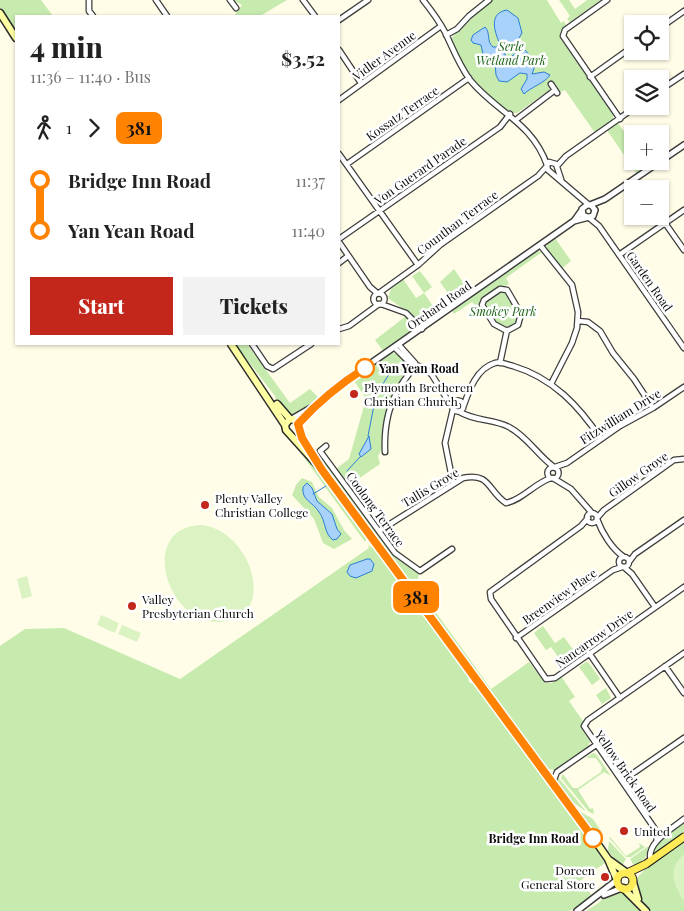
<!DOCTYPE html>
<html lang="en">
<head>
<meta charset="utf-8">
<style>
  body { margin:0; font-family:"Playfair Display",serif; background:#f2f2f2; color:#222; height:100vh; display:flex; flex-direction:column; font-size:19px; white-space:nowrap }
  * { box-sizing:border-box; margin:0 }
  p { font-size:16px; color:#767676 }
  .icon { flex:none; width:28px; height:28px; fill:none; stroke:currentColor; stroke-width:2; stroke-linecap:round; stroke-linejoin:round }
  .map { position:relative; flex:1; overflow:hidden }
  .drawer { position:absolute; left:15px; top:15px; width:325px; height:330px; display:flex; flex-direction:column; background:#fff; border-radius:0px; box-shadow:0 1px 4px #0004 }
  .drawer>* { flex:none }
  .badge { padding:0 10px; border-radius:8px; font-size:18px; line-height:32px }
  .controls { position:absolute; left:624px; top:15px; display:grid; gap:10px }
  .controls a { display:grid; place-items:center; width:45px; height:45px; border-radius:0px; background:#fff; box-shadow:0 1px 4px #0004; font-size:25px }
  .map>.badge { position:absolute; translate:-50% -50%; box-shadow:0 0 0 2px #fff }
  .legs { display:flex; align-items:center; gap:8px; height:55px; padding:0 15px; font-size:16px }
  .legs p { margin-inline-start:auto }
  .summary { display:flex; align-items:center; justify-content:space-between; height:85px; padding:0 15px }
  h1 { font-size:28px; font-weight:800; line-height:38px }
  .button { display:flex; gap:10px; margin-top:auto; padding:10px 15px }
  .button a { flex:1; height:58px; border-radius:0px; background:#c3261a; color:#fff; font-size:20px; font-weight:800; line-height:58px; text-align:center }
  .button a+a { background:#f2f2f2; color:#222 }
  ul { padding:0 15px; list-style:none }
  li { display:flex; align-items:center; gap:18px; height:50px; font-size:19px }
  li i { display:grid; place-items:center; width:8px; height:100%; margin:0 6px; background:currentColor }
  li i::after { content:''; width:12px; height:12px; margin:-6px; border:4px solid; border-radius:50%; background:#fff }
  li p { margin-inline-start:auto }
  li:first-child i { background:linear-gradient(#0000 50%,currentColor 0) }
  li:last-child i { background:linear-gradient(currentColor 50%,#0000 0) }
  .map>svg:first-child { display:block }
  .green { fill:#c7ebaf }
  .pitch { fill:#dbf2c2 }
  .water { fill:#a8d2fa; stroke:#2a7dd6 }
  .lines { fill:none; stroke-linecap:round; stroke-linejoin:round }
  .stream { stroke:#2a7dd6; stroke-width:1 }
  .minor-casing { stroke:#3d3d3d; stroke-width:7 }
  .tertiary-casing { stroke:#3d3d3d; stroke-width:8 }
  .secondary-casing { stroke:#2c2c2c; stroke-width:9 }
  .primary-casing { stroke:#1b1b1b; stroke-width:9 }
  .minor { stroke:#fff; stroke-width:4.5 }
  .tertiary { stroke:#fff; stroke-width:5 }
  .secondary { stroke:#feffa2; stroke-width:6 }
  .primary { stroke:#ffeb57; stroke-width:7 }
  .line-1-casing { stroke:#fff; stroke-width:11 }
  .line-1 { stroke:#ff8200; stroke-width:8 }
  .stop-1-dot { fill:#fff; stroke:#ff8200; stroke-width:2.5 }
  .poi-dot { fill:#c3261a; stroke:#fff; stroke-width:2 }
  .labels { text-anchor:middle; dominant-baseline:central; stroke-width:5; stroke-linejoin:round; paint-order:stroke }
  .park-label { font-size:12px; font-style:italic; fill:#1e6517; stroke:#fff }
  .street-label { font-size:12px; fill:#0a0a0a; stroke:#fff }
  .stop-label { font-size:12px; font-weight:bold; fill:#0a0a0a; stroke:#fff; text-anchor:start }
  .poi-label { font-size:12px; fill:#0a0a0a; stroke:#fff; text-anchor:start }
</style>
</head>
<body>
<div class="map">
<svg width="684" height="911" viewBox="0 0 684 911">
  <rect width="100%" height="100%" fill="#fffde7"/>
  <path class="green" d="M0,0H41L53,16H16V31L0,8Z
    M233,0H287L260,16H234L242,5Z
    M491,0H547L561,23L564,21L566,25L560,32V38L613,114V120L595,133L565,90L561,92L552,82L548,85L550,90L517,113C495,113 452,58 452,37Z
    M559,0H569L575,9L587,0H601L570,22L567,19L570,16Z
    M618,123L632,143V161H645L648,165L637,174L607,130Z
    M555,238L571,261L561,269L546,248L547,243Z
    M535,251L542,252L506,278L509,284C492,292 490,293 476,307L472,302L454,314L452,310Z
    M454,269L467,288L452,299L440,282Z
    M420,271L432,287L424,293L437,312L426,322L420,321L388,298L391,289L403,279L416,298L424,293L412,276Z
    M501,290C514,294 525,318 511,327L498,325L484,306L486,300Z
    M406,316L413,323L415,330L384,352L375,340Z
    M235,344H247L290,403L310,389L320,399L295,416L290,415L277,402L275,396Z
    M392,353L399,355L410,369C401,386 389,398 385,418C382,431 386,445 378,456L380,464L351,484L347,485L336,469L349,459L366,399L353,379Z
    M287,434L321,473L364,531L367,537L365,542Z
    M309,440L395,556L419,574L417,583L429,599L427,600L491,689L529,662L545,683H551L561,676L575,697L569,701L583,721L581,728L590,741L588,747L555,770L548,769L323,467L306,442Z
    M302,478L312,482L319,497L332,508L344,530L352,539L334,549L323,543L314,519L292,495L296,485Z
    M368,545L376,549L467,671L469,682L479,687L580,825L605,863L581,880L592,896L570,911H0V646L25,629L64,628L180,679L369,548Z
    M543,626L555,643L564,637L577,655L564,665L551,647L546,650L534,633Z
    M586,662L589,663L600,679L592,685L579,667Z
    M606,688L611,698L602,704L596,695Z
    M593,753L596,754L611,776L604,772L578,790L590,809L593,808L594,814L589,812L561,778L563,774L573,788H578L601,772L602,767L596,758H586Z
    M557,776L585,810V811C573,802 559,793 555,779Z
    M574,808L593,819L601,831L597,834Z
    M684,822V832L652,855L656,844Z
    M610,837L626,856L640,847L639,843L645,847L631,857H626L609,838Z
    M684,839V911H648L639,896L637,878L648,866Z
    M609,841L626,859L621,867L608,851Z
    M647,847H650L645,858L635,867L630,859Z
    M621,891L624,892L642,911H586L600,902L602,898Z"/>
  <path class="pitch" d="M202,525C254,532 278,620 220,622C166,625 137,526 202,525Z
    M27,576L32,596L22,599L17,579Z
    M101,615L119,623L115,633L97,625Z
    M122,625L141,633L137,642L118,634Z
    M684,854V901C673,884 667,869 684,854Z"/>
  <path class="water" d="M507,10L518,18L522,33L516,43L505,53V57L509,58L520,50H525L536,63L532,74L544,72L550,75C545,83 531,87 524,94L521,89L527,79V74L520,73L507,82L499,81L496,75L495,63L484,59L481,45L473,43L471,40L473,35L485,27C491,33 486,41 493,47H497L499,42C494,30 489,13 507,10Z
    M369,436L371,449L361,457L359,454Z
    M307,483L312,488L317,501L332,514L337,529L341,534L337,539L333,540C324,534 326,521 319,512C313,502 301,500 303,487Z
    M367,559H370L374,564L372,571L356,578L350,576L347,572L350,565Z"/>
  <g class="lines">
    <path class="stream" d="M368,436L376,395L391,371
      M347,471L360,457
      M313,494L326,486"/>
    <defs>
      <path id="minor" d="M156,0L167,16
        M230,0L236,8
        M303,0L315,16
        M423,0C431,10 439,21 445,32C453,49 459,65 470,80C496,112 532,122 547,165
        M607,0L565,30L563,36L620,119
        M89,1V11L93,16
        M339,20L368,0
        M660,28L684,11
        M446,35L457,29L469,16L489,0
        M339,50L361,83
        M590,77L632,47
        M551,84L557,93
        M660,90L684,74
        M339,100L441,26
        M517,119L555,90
        M339,154L418,265
        M347,164L469,78
        M557,166L566,156L637,106
        M561,179L556,164L549,162L547,166L548,170L589,205
        M588,217L599,226L684,348
        M665,223L684,250
        M339,239L500,127L510,114
        M339,242L370,287L377,293
        M540,245L572,285L578,312L577,328L572,343L551,384
        M619,255L684,210
        M339,263L348,256
        M500,289L507,290L521,314L518,325L507,331L494,324L482,305L484,300Z
        M379,293L418,265L440,245L538,176L547,166
        M373.5 299a5.5 5.5 0 1 1 11 0a5.5 5.5 0 1 1-11 0Z
        M381,304L406,313L422,329
        M578,321L588,322L600,331L613,353L634,379L653,408
        M339,329L349,326L379,304
        M252,344L267,366L273,369L311,344
        M399,345L415,363
        M395,348L409,362L426,369L432,375L452,407
        M500,363L507,330
        M452.5 406a5.5 5.5 0 1 1 11 0a5.5 5.5 0 1 1-11 0Z
        M464,405C469,390 477,368 495,363C500,361 508,365 513,366C553,378 579,406 601,439
        M453,409L445,443L453,483
        M460,412C474,421 494,419 509,427C528,437 537,455 554,467
        M326,446L320,451L395,553L420,571L452,549
        M385,452C384,429 387,407 400,387C405,378 412,372 415,363
        M555,467L567,463L620,426L653,408L684,387
        M547.5 473a5.5 5.5 0 1 1 11 0a5.5 5.5 0 1 1-11 0Z
        M553,478L571,489L592,513
        M587 518a5 5 0 1 1 10 0a5 5 0 1 1-10 0Z
        M588,518L581,526L490,592L491,599L546,679L555,678L684,587
        M597,518L604,510L674,460L684,459
        M597,519C602,533 612,549 624,557
        M379,531L463,478C491,472 488,492 506,503C522,500 535,483 551,478
        M619 562a5 5 0 1 1 10 0a5 5 0 1 1-10 0Z
        M629,562L635,554L684,520
        M624,567L632,574L655,607
        M516,638L613,570L622,567
        M589,653L620,698
        M665,666L684,693
        M622,781L684,738
        M553,782L557,772L596,745
        M657,841L655,829L584,726L588,720L684,653
        M651,861C645,843 672,829 684,819"/>
      <path id="tertiary" d="M590,205L605,199L684,145
        M574,221L593,216L595,210L591,205H587L582,209L583,215L587,217
        M292,419L316,405L347,380L574,221L582,210
        M298,424L309,413
        M604,895L622,888
        M577,911L617,880"/>
      <path id="secondary" d="M0,13L16,38
        M231,344L285,425
        M277,404L290,419
        M322,470L286,430L285,425L289,420L293,419L297,422L302,438L322,470L585,826L608,859L617,880
        M609,860L627,873
        M633,882L638,899
        M623,888L646,911"/>
      <path id="primary" d="M627,873L646,864L684,837
        M617 881a8 8 0 1 1 16 0a8 8 0 1 1-16 0Z"/>
    </defs>
    <use href="#minor" class="minor-casing"/>
    <use href="#tertiary" class="tertiary-casing"/>
    <use href="#secondary" class="secondary-casing"/>
    <use href="#primary" class="primary-casing"/>
    <use href="#minor" class="minor"/>
    <use href="#tertiary" class="tertiary"/>
    <use href="#secondary" class="secondary"/>
    <use href="#primary" class="primary"/>
  </g>
  <g class="lines">
    <defs>
      <path id="line-1" d="M365,368C340,384 318,402 298,424L302,438L322,470L593,838"/>
    </defs>
    <use href="#line-1" class="line-1-casing"/>
    <use href="#line-1" class="line-1"/>
  </g>
  <g class="stop-1-dot">
    <circle cx="365" cy="368" r="9"/>
    <circle cx="593" cy="838" r="9"/>
  </g>
  <g class="poi-dot">
    <circle cx="354" cy="394" r="5"/>
    <circle cx="205" cy="505" r="5"/>
    <circle cx="132" cy="606" r="5"/>
    <circle cx="624" cy="831" r="5"/>
    <circle cx="605" cy="877" r="5"/>
  </g>
  <g class="labels">
    <g class="park-label">
      <text x="511" y="46">Serle<tspan x="511" dy="14">Wetland Park</tspan></text>
      <text x="503" y="311">Smokey Park</text>
    </g>
    <g class="street-label">
      <text transform="translate(384 55) rotate(-36)">Vidler Avenue</text>
      <text transform="translate(402 113) rotate(-35)">Kossatz Terrace</text>
      <text transform="translate(420 170) rotate(-35)">Von Guerard Parade</text>
      <text transform="translate(457 222) rotate(-37)">Counthan Terrace</text>
      <text transform="translate(650 281) rotate(55)">Garden Road</text>
      <text transform="translate(439 305) rotate(-35)">Orchard Road</text>
      <text transform="translate(620 416) rotate(-32)">Fitzwilliam Drive</text>
      <text transform="translate(638 474) rotate(-35)">Gillow Grove</text>
      <text transform="translate(430 487) rotate(-31)">Tallis Grove</text>
      <text transform="translate(376 509) rotate(54)">Coolong Terrace</text>
      <text transform="translate(559 596) rotate(-35)">Breenview Place</text>
      <text transform="translate(594 638) rotate(-35)">Nancarrow Drive</text>
      <text transform="translate(626 771) rotate(55)">Yellow Brick Road</text>
    </g>
    <g class="stop-label">
      <text x="379" y="368">Yan Yean Road</text>
      <text x="579" y="838" text-anchor="end">Bridge Inn Road</text>
    </g>
    <g class="poi-label">
      <text x="364" y="387">Plymouth Bretheren<tspan x="364" dy="14">Christian Church</tspan></text>
      <text x="215" y="498">Plenty Valley<tspan x="215" dy="14">Christian College</tspan></text>
      <text x="142" y="599">Valley<tspan x="142" dy="14">Presbyterian Church</tspan></text>
      <text x="634" y="831">United</text>
      <text x="595" y="870" text-anchor="end">Doreen<tspan x="595" dy="14">General Store</tspan></text>
    </g>
  </g>
</svg>
<div class="controls">
<a><svg class="icon" aria-label="locate" viewBox="0 0 24 24"><circle cx="12" cy="12" r="6"/><path d="M12 2v4M12 18v4M2 12h4M18 12h4"/></svg></a>
<a><svg class="icon" aria-label="layers" viewBox="0 0 24 24"><path d="M12 4l9 5-9 5-9-5zM3 14l9 5 9-5"/></svg></a>
<a>+</a>
<a>−</a>
</div>
<b class="badge" style="left:416px;top:597px;background:#ff8200;color:#111">381</b>
<section class="drawer">
<div class="summary"><div><h1>4 min</h1><p>11:36 – 11:40 · Bus</p></div><b>$3.52</b></div>
<div class="legs"><svg class="icon" aria-label="walk" viewBox="0 0 24 24"><circle cx="13" cy="4" r="2"/><path d="M13 8l-2 6 4 7M11 14l-3 7M7 12l3-4h3l4 4"/></svg>1<svg class="icon" aria-label="forward" viewBox="0 0 24 24"><path d="M9 5l7 7-7 7"/></svg><b class="badge" style="background:#ff8200;color:#111">381</b></div>
<ul>
<li><i style="color:#ff8200"></i><b>Bridge Inn Road</b><p>11:37</p></li>
<li><i style="color:#ff8200"></i><b>Yan Yean Road</b><p>11:40</p></li>
</ul>
<div class="button"><a>Start</a><a>Tickets</a></div>
</section>
</div>
</body>
</html>
